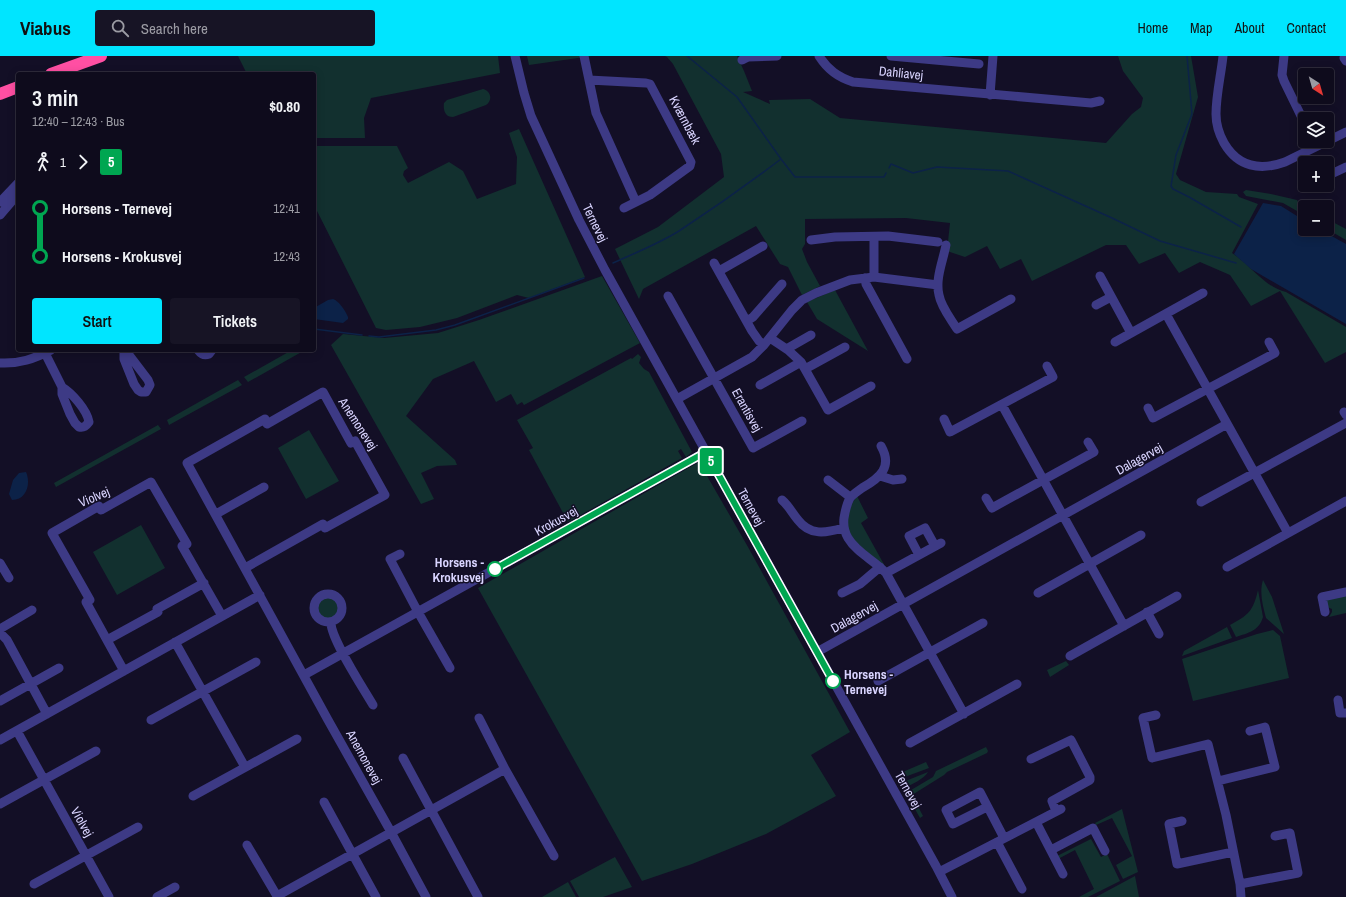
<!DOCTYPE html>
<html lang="en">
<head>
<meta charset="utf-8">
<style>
  body { margin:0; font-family:"Archivo Narrow",sans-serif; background:#171425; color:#f1f3f6; height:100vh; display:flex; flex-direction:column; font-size:15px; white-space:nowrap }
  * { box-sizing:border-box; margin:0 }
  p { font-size:13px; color:#9b9ba3 }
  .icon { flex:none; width:22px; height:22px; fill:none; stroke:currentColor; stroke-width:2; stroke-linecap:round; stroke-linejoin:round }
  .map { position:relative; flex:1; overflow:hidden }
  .details { position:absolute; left:16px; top:16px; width:300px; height:280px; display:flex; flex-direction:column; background:#0e0b1c; border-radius:4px; box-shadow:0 2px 10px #0003,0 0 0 1px #2e2b3b }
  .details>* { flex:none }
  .badge { padding:0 8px; border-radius:3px; font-size:14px; line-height:26px }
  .needle { width:26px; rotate:143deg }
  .tools { position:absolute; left:1298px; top:12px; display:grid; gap:8px }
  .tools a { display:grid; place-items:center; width:36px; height:36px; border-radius:4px; background:#0e0b1c; box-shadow:0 2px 10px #0003,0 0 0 1px #2e2b3b; font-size:20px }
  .map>.badge { position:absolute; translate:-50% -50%; box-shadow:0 0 0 2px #fff }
  .legs { display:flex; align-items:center; gap:6px; height:44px; padding:0 16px; font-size:13px }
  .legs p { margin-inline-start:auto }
  .summary { display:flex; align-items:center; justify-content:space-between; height:68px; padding:0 16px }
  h1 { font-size:22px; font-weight:600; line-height:30px }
  .cta { display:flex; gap:8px; margin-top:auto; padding:8px 16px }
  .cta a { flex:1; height:46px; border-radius:4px; background:#00e5ff; color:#111; font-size:16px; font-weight:600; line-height:46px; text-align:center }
  .cta a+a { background:#171425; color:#f1f3f6 }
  ul { padding:0 16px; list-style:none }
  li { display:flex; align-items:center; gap:14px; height:48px; font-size:15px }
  li i { display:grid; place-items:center; width:6px; height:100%; margin:0 5px; background:currentColor }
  li i::after { content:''; width:10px; height:10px; margin:-5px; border:3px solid; border-radius:50%; background:#0e0b1c }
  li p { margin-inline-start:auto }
  li:first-child i { background:linear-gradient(#0000 50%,currentColor 0) }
  li:last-child i { background:linear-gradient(currentColor 50%,#0000 0) }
  header { display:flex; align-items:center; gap:24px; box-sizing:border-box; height:56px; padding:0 20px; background:#00e5ff; color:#111 }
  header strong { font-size:19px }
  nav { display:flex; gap:22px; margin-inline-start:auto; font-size:14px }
  .search { width:280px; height:36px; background:#171425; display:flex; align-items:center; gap:10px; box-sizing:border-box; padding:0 14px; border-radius:4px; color:#9b9ba3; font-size:15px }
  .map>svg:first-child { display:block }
  .green { fill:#12302f }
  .water { fill:#0c2248 }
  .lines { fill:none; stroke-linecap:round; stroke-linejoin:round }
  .stream { stroke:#0c2248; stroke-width:1.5 }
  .minor { stroke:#3d3a85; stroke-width:9 }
  .highway { stroke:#ff4fa3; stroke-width:12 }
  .line-1-casing { stroke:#fff; stroke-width:9 }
  .line-1 { stroke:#00a651; stroke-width:6 }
  .stop-1-dot { fill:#fff; stroke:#00a651; stroke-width:2 }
  .labels { text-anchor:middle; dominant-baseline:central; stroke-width:3; stroke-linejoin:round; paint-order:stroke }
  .street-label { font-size:13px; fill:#d9d4ff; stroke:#130f26 }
  .stop-label { font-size:13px; font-weight:bold; fill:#d9d4ff; stroke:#130f26; text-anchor:end }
</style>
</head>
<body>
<header>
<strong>Viabus</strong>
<div class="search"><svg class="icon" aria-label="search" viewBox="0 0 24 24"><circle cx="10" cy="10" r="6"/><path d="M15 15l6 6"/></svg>Search here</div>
<nav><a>Home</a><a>Map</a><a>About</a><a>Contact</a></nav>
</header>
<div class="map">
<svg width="1346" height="841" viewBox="0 0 1346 841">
  <rect width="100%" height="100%" fill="#130f26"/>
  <path class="green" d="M238,0H498L500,17L371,42L364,62L365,82H314V18H247Z
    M527,0H592L529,9Z
    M665,0H737L744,15L752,35L743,36L770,48L769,44L810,43L840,62L1106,87L1132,58L1141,51L1143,42L1123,15L1118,0H1191L1198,41L1176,118L1180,124L1206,136L1237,138L1239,141L1258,148L1232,197C1251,209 1264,231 1286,236L1346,271V296L1325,307L1280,235L1251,250L1230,219L1200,206L1179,217L1165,197L1139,208L1126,189H1106L1032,225L1021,203L1000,213L987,190L965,201L947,195L950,167L906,162L805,163V188L802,193L807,206L820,230L802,239L788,211L780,208L756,170L643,233L639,243L615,193L658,171L724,121L721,98L673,8L667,1Z
    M483,33C491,35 493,44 486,49L453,61C445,61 443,54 444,47L447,44Z
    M519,73L585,221L529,242L517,239L457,262L420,271L386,274L376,272L314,149V90H397L408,112L404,115L403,119L408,127L449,106L463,115L477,143L516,128L517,101L509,77Z
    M1246,134L1271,138L1297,144L1301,150L1297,155L1283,147L1246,140L1243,136Z
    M1327,163L1346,173V184L1327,173Z
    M602,220L640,287L524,349L522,346L517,349L511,338L496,346L474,305L433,323L406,360L455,404L457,409L437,410L421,417L434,443L421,448L331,289L343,278L384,282L438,277L479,264Z
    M835,234L868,295L817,263L807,246Z
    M292,294H305L248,326L244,321Z
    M638,298L641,301L639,307L644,313L649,316L692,396L686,401L681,393L678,395L682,402L568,466L529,394L533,392L517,364L631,302L632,303Z
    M238,324L242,329L169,369L167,364Z
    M158,369L161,373L56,431L54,427Z
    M309,374L339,425L306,443L278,392Z
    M699,406L748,491L850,676L811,699L836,740L766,778L692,808L642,825L478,532Z
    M857,440L868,462L861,467L886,512L855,487L848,476L847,465L849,452Z
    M141,469L165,512L117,539L93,496Z
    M1263,524L1272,541L1284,578L1266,562C1263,550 1259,537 1263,524Z
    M1258,534L1263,561C1259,575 1248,577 1236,581L1230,569C1248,559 1253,556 1258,534Z
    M1346,540V557L1329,561L1332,556V553L1327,551L1326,543Z
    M316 553a12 12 0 1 1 24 0a12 12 0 1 1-24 0Z
    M1227,571L1232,582L1182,600L1184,595Z
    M1273,574L1280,580L1289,622L1193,645L1182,603L1257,578Z
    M1066,605L1069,609L1050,621L1047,614Z
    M986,691L988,695L987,697L947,716L944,719L912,739L923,760L920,762L906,737L933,721L936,715Z
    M926,706L929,712L902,722L898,718Z
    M928,716C924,723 912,728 905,732L903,726Z
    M1122,753L1138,816L1123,823L1116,809L1132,800L1112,762L1096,769L1095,767Z
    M1091,783L1101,801L1107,798L1120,825L1088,841H1079L1094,833L1075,794L1058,803L1057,800Z
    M615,801L632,831L603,841H579L570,825Z
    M1135,820L1139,841H1096Z
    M568,826L576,841H542Z"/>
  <path class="water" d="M1263,147L1281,150L1305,165V173H1319L1346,188V268L1251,213L1234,198Z
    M333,243C339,245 345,254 348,261V263L343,267L314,263V252L328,244Z
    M26,416C31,427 27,444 12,444L9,438L13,424L19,417Z"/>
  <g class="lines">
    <path class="stream" d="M687,0L737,41L781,103
      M1187,0L1192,58L1176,99L1171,130L1173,133L1189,141L1241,171
      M889,112L891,108L913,117L937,111L1008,115L1112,162L1160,185L1236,207
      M613,207C635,197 658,188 679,175C714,152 748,128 781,103L795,121H884L886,117
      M314,273L362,279
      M369,280L379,281L436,274L455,269L584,222"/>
    <path class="minor" d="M515,0L524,37L531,60L579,164L605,214L936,810L952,841
      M584,0L596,57L636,146
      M819,0C828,14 838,21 853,26L1091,47L1100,45
      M891,0L979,8
      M1223,0C1221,19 1216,39 1216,58C1216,68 1219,78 1224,87C1238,111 1260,115 1285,106L1346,76
      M1284,0L1282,19L1284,25L1305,68
      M1344,2L1346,5
      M742,4L748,1L777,0
      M589,24L646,27L650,28L691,106L690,110L650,139L624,152
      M990,39L993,0
      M1327,120L1346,111
      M0,146L18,127
      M0,159L18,138
      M811,184L835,181L888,180L938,186
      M946,189C943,205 935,223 939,239C941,251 951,263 957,273L1011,243
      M714,207L752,275L759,285L764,289
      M719,215L763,190
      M1100,220L1131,277
      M874,221V181
      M865,222L866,228L907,303
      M668,240L753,392L802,365
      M1096,249L1111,241
      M1166,258L1288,477
      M747,265L753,261L782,228
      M770,282L788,294L801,306L828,354L871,330
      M1115,286L1203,237
      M123,294L129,299L148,324L150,329L146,336H141L138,334L134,328L124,303V295
      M198,294C201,298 204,300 209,298L212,294
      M788,294L790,291L811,279
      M45,297L62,331V338L70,358L75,367L79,371C84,372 86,370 89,366C87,354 72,337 62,331
      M0,307C19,308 34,303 51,294
      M805,313L845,291
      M760,329L801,306
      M677,343L752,301L764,289L792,254L802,244L816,237L850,224L874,221L938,229
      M1002,349L1124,570
      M1148,352L1153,362L1275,297L1269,286
      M1344,356L1346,359
      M944,363L950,376L1053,321L1047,310
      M881,390C893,411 880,422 862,432C858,435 853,438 850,442C847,447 845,456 844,462C843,470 844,475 848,482C857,497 874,504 886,517L964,658
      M880,420L893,424L902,423
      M828,424L850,441
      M986,442L992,452L1094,396L1088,386
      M782,444C789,450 792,457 798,464C810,480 826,477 843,472
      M1201,446L1346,367
      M216,458L264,431
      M400,498L390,503L418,556L450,612
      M919,499L909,480L925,472L935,490
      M0,507L9,522
      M1227,511L1346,445
      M245,512L323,468L325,472L385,439L355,385L351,387L323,336L267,368L265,363L187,407L328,664L391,776L426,841
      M886,517L941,487
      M842,537L860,528L880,511
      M1038,537L1141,479
      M314 552a14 14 0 1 1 28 0a14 14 0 1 1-28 0Z
      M1147,556L1159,578
      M1325,556L1322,541L1346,536
      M331,567C331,583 363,632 373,649
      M0,573L32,554
      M0,577L7,584L47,658
      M107,584L158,556L157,553L204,527
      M175,586L245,711
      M817,596L1227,368
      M1070,600L1177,540
      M124,615L86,546L90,544L52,477L99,450L101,454L151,426L187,488L182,490L222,560
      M304,619L706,396
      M878,625L983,567
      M1338,644L1340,657H1346
      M0,645L59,612
      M1156,659L1143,662L1152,702L1208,688L1226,759L1240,828L1241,841
      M479,662L505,713L554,800
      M151,664L256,606
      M17,675L109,841
      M0,684L260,539
      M910,687L1017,628
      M403,702L478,841
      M1031,703L1071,684L1090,721V724L1052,745L1056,755
      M1218,725L1275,711L1265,671L1250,675
      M193,740L297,683
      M324,746L376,841
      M0,748L96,695
      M987,751L953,768L946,754L980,736L1004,782
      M1182,765L1169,768L1177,808L1233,796
      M1036,766L1063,818
      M997,786L1022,833
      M247,789L277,840L505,713
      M1051,794L1093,772L1105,795
      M939,816L1061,753
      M34,828L138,771
      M1240,828L1298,817L1290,777L1275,780
      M157,841L175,831"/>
    <path class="highway" d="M51,18L101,0
      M0,38L18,31"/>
  </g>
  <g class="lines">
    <defs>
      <path id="line-1" d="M495,513L706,396L833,625"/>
    </defs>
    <use href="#line-1" class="line-1-casing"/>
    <use href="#line-1" class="line-1"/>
  </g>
  <g class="stop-1-dot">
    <circle cx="495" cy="513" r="7"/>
    <circle cx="833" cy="625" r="7"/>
  </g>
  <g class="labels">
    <g class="street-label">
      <text transform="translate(901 17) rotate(6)">Dahliavej</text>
      <text transform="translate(685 64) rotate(62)">Kværnbæk</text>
      <text transform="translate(595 167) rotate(64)">Ternevej</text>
      <text transform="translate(747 354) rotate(61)">Erantisvej</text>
      <text transform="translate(358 368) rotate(57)">Anemonevej</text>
      <text transform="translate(1139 403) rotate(-29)">Dalagervej</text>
      <text transform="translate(94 441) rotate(-23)">Violvej</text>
      <text transform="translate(751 451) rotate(61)">Ternevej</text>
      <text transform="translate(556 465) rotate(-29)">Krokusvej</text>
      <text transform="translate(854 561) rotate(-29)">Dalagervej</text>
      <text transform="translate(364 701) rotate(61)">Anemonevej</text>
      <text transform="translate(908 734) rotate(61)">Ternevej</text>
      <text transform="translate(82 766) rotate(61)">Violvej</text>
    </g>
    <g class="stop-label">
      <text x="484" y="506">Horsens -<tspan x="484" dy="15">Krokusvej</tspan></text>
      <text x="844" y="618" text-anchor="start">Horsens -<tspan x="844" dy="15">Ternevej</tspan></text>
    </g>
  </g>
</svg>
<div class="tools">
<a><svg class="needle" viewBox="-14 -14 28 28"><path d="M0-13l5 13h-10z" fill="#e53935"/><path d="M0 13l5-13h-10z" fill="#9b9ba3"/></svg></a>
<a><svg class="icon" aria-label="layers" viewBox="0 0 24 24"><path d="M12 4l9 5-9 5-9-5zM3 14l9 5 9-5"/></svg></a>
<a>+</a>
<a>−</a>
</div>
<b class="badge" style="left:711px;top:405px;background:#00a651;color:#fff">5</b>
<section class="details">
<div class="summary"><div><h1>3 min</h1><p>12:40 – 12:43 · Bus</p></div><b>$0.80</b></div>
<div class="legs"><svg class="icon" aria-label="walk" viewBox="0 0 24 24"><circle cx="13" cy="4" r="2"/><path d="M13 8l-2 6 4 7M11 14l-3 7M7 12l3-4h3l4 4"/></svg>1<svg class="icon" aria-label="forward" viewBox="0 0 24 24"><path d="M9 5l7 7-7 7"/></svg><b class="badge" style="background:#00a651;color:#fff">5</b></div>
<ul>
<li><i style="color:#00a651"></i><b>Horsens - Ternevej</b><p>12:41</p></li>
<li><i style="color:#00a651"></i><b>Horsens - Krokusvej</b><p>12:43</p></li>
</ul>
<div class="cta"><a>Start</a><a>Tickets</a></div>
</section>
</div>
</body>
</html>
